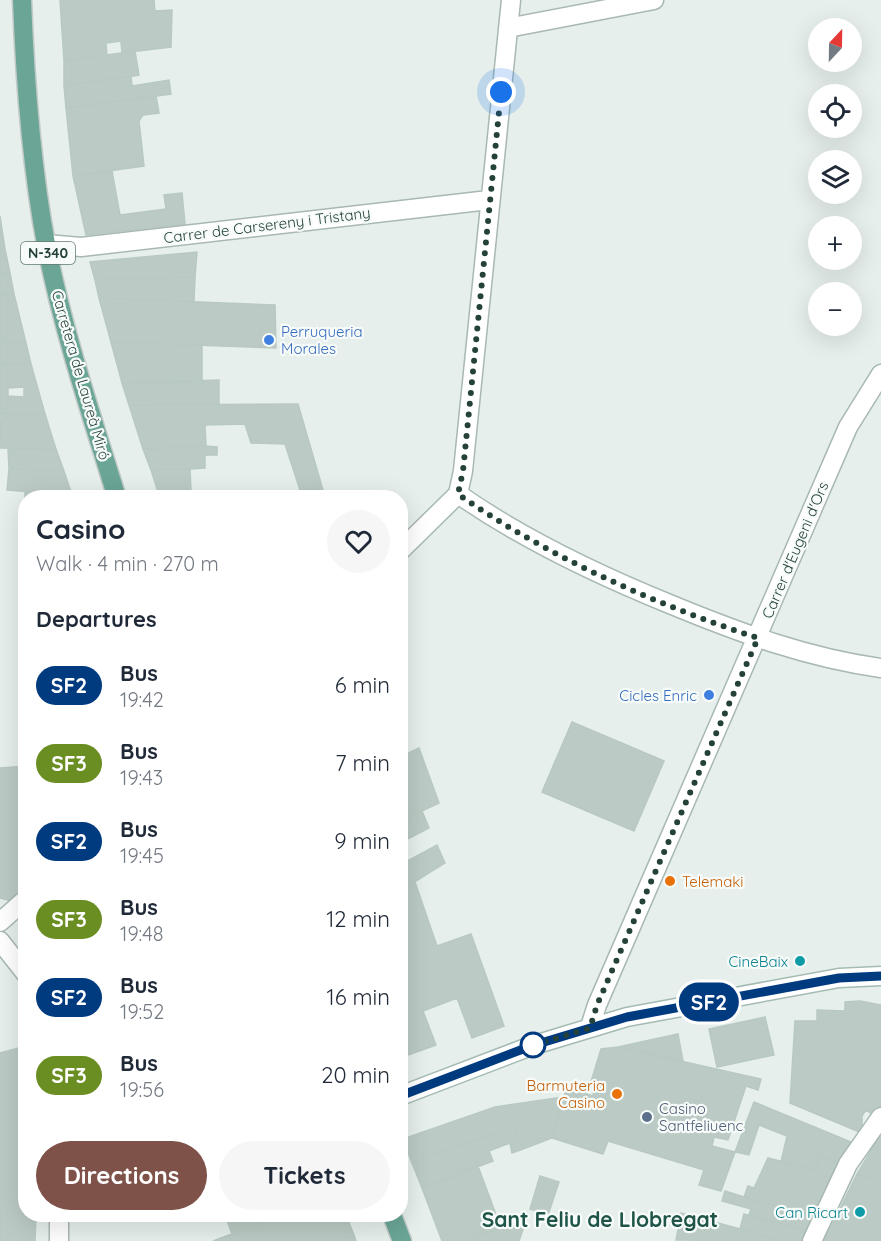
<!DOCTYPE html>
<html lang="en">
<head>
<meta charset="utf-8">
<style>
  body { margin:0; font-family:Quicksand,sans-serif; background:#f6f6f7; color:#1f2937; height:100vh; display:flex; flex-direction:column; font-size:22px; white-space:nowrap }
  * { box-sizing:border-box; margin:0 }
  p { font-size:20px; color:#747a83 }
  .icon { flex:none; width:33px; height:33px; fill:none; stroke:currentColor; stroke-width:2; stroke-linecap:round; stroke-linejoin:round }
  .map { position:relative; flex:1; overflow:hidden }
  .side { position:absolute; left:18px; top:490px; width:390px; height:732px; display:flex; flex-direction:column; background:#fff; border-radius:24px; box-shadow:0 6px 24px #0002 }
  .side>* { flex:none }
  .badge { padding:0 12px; border-radius:20px; font-size:21px; line-height:39px }
  .needle { width:39px; rotate:22deg }
  .buttons { position:absolute; left:808px; top:18px; display:grid; gap:12px }
  .buttons a { display:grid; place-items:center; width:54px; height:54px; border-radius:50%; background:#fff; box-shadow:0 6px 24px #0002; font-size:30px }
  .you { position:absolute; width:30px; height:30px; margin:-15px; border:4px solid #fff; border-radius:50%; background:#1a73e8; box-shadow:0 0 0 9px #1a73e833 }
  .map>.badge { position:absolute; translate:-50% -50%; box-shadow:0 0 0 3px #fff }
  h2 { padding:0 18px; font-size:22px; line-height:54px }
  .round { display:grid; place-items:center; flex:none; width:63px; height:63px; border-radius:32px; background:#f6f6f7 }
  .headline { display:flex; align-items:center; justify-content:space-between; height:102px; padding:0 18px }
  h1 { font-size:28px; font-weight:800; line-height:45px }
  .cta { display:flex; gap:12px; margin-top:auto; padding:12px 18px }
  .cta a { flex:1; height:69px; border-radius:36px; background:#7f5249; color:#fff; font-size:24px; font-weight:800; line-height:69px; text-align:center }
  .cta a+a { background:#f6f6f7; color:#1f2937 }
  ul { padding:0; list-style:none }
  li { display:flex; align-items:center; gap:18px; height:78px; padding:0 18px }
  li div { flex:1 }
  li b { display:block; font-size:22px }
  li em { font-style:normal }
  li .badge { min-width:66px; font-weight:700; text-align:center }
  .map>svg:first-child { display:block }
  .building { fill:#bbcac4; stroke:#b8c9c2; stroke-width:1.5; fill-rule:evenodd }
  .lines { fill:none; stroke-linecap:round; stroke-linejoin:round }
  .street-casing { stroke:#a8b8b2; stroke-width:21 }
  .secondary-casing { stroke:#a4bbb3; stroke-width:21 }
  .primary-casing { stroke:#c2cac8; stroke-width:21 }
  .street { stroke:#fff; stroke-width:18 }
  .secondary { stroke:#fff; stroke-width:18 }
  .primary { stroke:#6aa596; stroke-width:18 }
  .line-casing { stroke:#fff; stroke-width:14 }
  .line { stroke:#003b80; stroke-width:9 }
  .walk { stroke:#24423a; stroke-width:6; stroke-dasharray:0 10.8 }
  .shop-dot { fill:#3f7fe0; stroke:#f7fbf9; stroke-width:2 }
  .food-dot { fill:#e8710a; stroke:#f7fbf9; stroke-width:2 }
  .culture-dot { fill:#0f9aa8; stroke:#f7fbf9; stroke-width:2 }
  .stop-dot { fill:#fff; stroke:#003b80; stroke-width:3 }
  .service-dot { fill:#5c6f8a; stroke:#f7fbf9; stroke-width:2 }
  .labels { text-anchor:middle; dominant-baseline:central; stroke-width:4.5; stroke-linejoin:round; paint-order:stroke }
  .shield { fill:#f7fbf9; stroke:#637a73; stroke-width:1.5 }
  .shield-label { font-size:14px; font-weight:bold; fill:#24423a }
  .street-label { font-size:15px; fill:#24423a; stroke:#f7fbf9 }
  .shop-label { font-size:15px; fill:#366cbe; stroke:#f7fbf9; text-anchor:start }
  .food-label { font-size:15px; fill:#c56008; stroke:#f7fbf9; text-anchor:start }
  .culture-label { font-size:15px; fill:#0d838f; stroke:#f7fbf9; text-anchor:end }
  .service-label { font-size:15px; fill:#4e5e75; stroke:#f7fbf9; text-anchor:start }
  .district-label { font-size:21px; font-weight:bold; fill:#1f5548; stroke:#f7fbf9 }
</style>
</head>
<body>
<div class="map">
<svg width="881" height="1241" viewBox="0 0 881 1241">
  <rect width="100%" height="100%" fill="#e6efeb"/>
  <path class="building" d="M60,0H154L155,11L172,10L171,47L122,53L121,41L106,43L107,55L64,61Z
    M135,51L139,75L64,86V61Z
    M131,76L132,86L169,80L171,94L66,108L64,86Z
    M156,96L159,113L143,115L139,121L144,166L73,176L66,108Z
    M112,171L120,215L166,209L164,195L182,193L185,224L86,235L73,176Z
    M0,216L5,249H0Z
    M0,249H5L10,273H0Z
    M197,252L195,277L95,280L90,262Z
    M0,273H10L14,294H0Z
    M195,277L194,302L99,298L95,280Z
    M0,294H14L26,343L0,341Z
    M99,298L275,305L276,348L111,342Z
    M0,341L26,343L31,364H0Z
    M111,342L202,345V382L122,383Z
    M0,364H31L45,414H0ZM24,387V397L8,396V388Z
    M219,380V404L129,405L122,383Z
    M298,404L323,490H300L285,444L251,443L245,424L205,425L206,446L143,449L129,405Z
    M1,414H45L56,449L0,448Z
    M206,446L217,447V455H205V468L190,469L151,470L143,449Z
    M8,449H56L64,471L9,469Z
    M9,469L64,471L72,495L7,490Z
    M190,469L191,491L158,492L151,470Z
    M25,491L72,495L73,498H26L25,515Z
    M191,491L223,492L225,498H161L158,492Z
    M572,722L664,761L634,831L542,792Z
    M419,748L439,803L400,821V757Z
    M26,766V887L11,901L0,898V768Z
    M422,811L429,828L400,843V821Z
    M437,845L445,863L400,891V865Z
    M415,882L437,946L471,934L504,1026L472,1038L457,998L423,1011L436,1045L400,1058V891Z
    M860,1001L881,1005V1105L874,1115L866,1110L862,1116V1133L790,1103L795,1021H817V1010L845,1011V1002Z
    M765,1017L774,1055L717,1067L709,1029Z
    M678,1034L683,1061L618,1047Z
    M26,1046V1215H36L35,1241H0V1053Z
    M618,1047L761,1079L758,1090L746,1086L728,1140L714,1137L712,1146L735,1152L721,1191L699,1185L704,1170L608,1141L603,1154L552,1138L565,1093L574,1090L593,1096L594,1087L590,1085L601,1049Z
    M564,1097L552,1138L523,1149L514,1126L412,1163L403,1139L495,1107Z
    M754,1102L856,1144L841,1164L821,1155L814,1170L781,1162L787,1136L759,1125L749,1155L735,1152Z
    M514,1126L523,1149L512,1153L510,1143L489,1151L493,1161L422,1188L412,1163Z
    M879,1137H881V1183L857,1174Z
    M821,1155L841,1164L816,1216L744,1197L748,1186L754,1188L768,1158L814,1170Z
    M478,1166L501,1228L465,1241H442L422,1188Z
    M857,1174L881,1183V1241H824Z
    M540,1176L559,1182L548,1215L530,1209Z
    M725,1191L744,1197L816,1216L809,1232L749,1215L751,1209L722,1201Z
    M681,1213L740,1229L780,1241L676,1240Z
    M744,1214L809,1232L804,1241H780L740,1229Z
    M225,1215H282L232,1234Z
    M282,1215H346L354,1235L337,1241H213Z
    M527,1218L519,1241H465L501,1228Z
    M354,1235L356,1241H337Z"/>
  <g class="lines">
    <defs>
      <path id="street" d="M508,28L654,0
        M46,244L81,247L489,200
        M458,494L463,471L511,0
        M400,551L458,494C524,540 598,575 672,605C740,633 808,658 881,668
        M0,922L26,899
        M0,941L26,974
        M590,1027L597,1005L848,427L881,374
        M59,1215V1241
        M812,1241L848,1164L881,1117"/>
      <path id="secondary" d="M400,1096L531,1046L627,1017L839,978L881,976"/>
      <path id="primary" d="M22,0C25,81 31,164 46,244C63,331 91,414 117,498
        M392,1215L402,1241"/>
    </defs>
    <use href="#street" class="street-casing"/>
    <use href="#secondary" class="secondary-casing"/>
    <use href="#primary" class="primary-casing"/>
    <use href="#street" class="street"/>
    <use href="#secondary" class="secondary"/>
    <use href="#primary" class="primary"/>
  </g>
  <g class="lines">
    <defs>
      <path id="line" d="M400,1096L531,1046L627,1017L839,978L881,976"/>
    </defs>
    <use href="#line" class="line-casing"/>
    <use href="#line" class="line"/>
    <path class="walk" d="M501,92L463,471L458,494C546,556 656,605 758,638L597,1005L590,1028L531,1046L533,1045"/>
  </g>
  <g class="shop-dot">
    <circle cx="269" cy="340" r="6"/>
    <circle cx="709" cy="695" r="6"/>
  </g>
  <g class="food-dot">
    <circle cx="670" cy="881" r="6"/>
    <circle cx="617" cy="1094" r="6"/>
  </g>
  <g class="culture-dot">
    <circle cx="800" cy="961" r="6"/>
    <circle cx="860" cy="1212" r="6"/>
  </g>
  <circle class="stop-dot" cx="533" cy="1045" r="12"/>
  <circle class="service-dot" cx="647" cy="1117" r="6"/>
  <g class="labels">
    <rect class="shield" x="21" y="242" width="54" height="22" rx="4.5"/>
    <g class="shield-label">
      <text x="48" y="253">N-340</text>
    </g>
    <g class="street-label">
      <text transform="translate(267 225) rotate(-7)">Carrer de Carsereny i Tristany</text>
      <text transform="translate(81 375) rotate(74)">Carretera de Laureà Miró</text>
      <text transform="translate(795 550) rotate(-67)">Carrer d'Eugeni d'Ors</text>
    </g>
    <g class="shop-label">
      <text x="281" y="331">Perruqueria<tspan x="281" dy="17">Morales</tspan></text>
      <text x="697" y="695" text-anchor="end">Cicles Enric</text>
    </g>
    <g class="food-label">
      <text x="682" y="881">Telemaki</text>
      <text x="605" y="1085" text-anchor="end">Barmuteria<tspan x="605" dy="17">Casino</tspan></text>
    </g>
    <g class="culture-label">
      <text x="788" y="961">CineBaix</text>
      <text x="848" y="1212">Can Ricart</text>
    </g>
    <g class="service-label">
      <text x="659" y="1108">Casino<tspan x="659" dy="17">Santfeliuenc</tspan></text>
    </g>
    <g class="district-label">
      <text x="600" y="1219">Sant Feliu de Llobregat</text>
    </g>
  </g>
</svg>
<div class="buttons">
<a><svg class="needle" viewBox="-14 -14 28 28"><path d="M0-13l5 13h-10z" fill="#e53935"/><path d="M0 13l5-13h-10z" fill="#747a83"/></svg></a>
<a><svg class="icon" aria-label="locate" viewBox="0 0 24 24"><circle cx="12" cy="12" r="6"/><path d="M12 2v4M12 18v4M2 12h4M18 12h4"/></svg></a>
<a><svg class="icon" aria-label="layers" viewBox="0 0 24 24"><path d="M12 4l9 5-9 5-9-5zM3 14l9 5 9-5"/></svg></a>
<a>+</a>
<a>−</a>
</div>
<div class="you" style="left:501px;top:92px"></div>
<b class="badge" style="left:709px;top:1002px;background:#003b80;color:#fff">SF2</b>
<section class="side">
<div class="headline"><div><h1>Casino</h1><p>Walk · 4 min · 270 m</p></div><a class="round"><svg class="icon" aria-label="heart" viewBox="0 0 24 24"><path d="M12 20l-8-8c-3-5 5-10 8-4 3-6 11-1 8 4z"/></svg></a></div>
<h2>Departures</h2>
<ul>
<li><span class="badge" style="background:#003b80;color:#fff">SF2</span><div><b>Bus</b><p>19:42</p></div><em>6 min</em></li>
<li><span class="badge" style="background:#6b8e23;color:#fff">SF3</span><div><b>Bus</b><p>19:43</p></div><em>7 min</em></li>
<li><span class="badge" style="background:#003b80;color:#fff">SF2</span><div><b>Bus</b><p>19:45</p></div><em>9 min</em></li>
<li><span class="badge" style="background:#6b8e23;color:#fff">SF3</span><div><b>Bus</b><p>19:48</p></div><em>12 min</em></li>
<li><span class="badge" style="background:#003b80;color:#fff">SF2</span><div><b>Bus</b><p>19:52</p></div><em>16 min</em></li>
<li><span class="badge" style="background:#6b8e23;color:#fff">SF3</span><div><b>Bus</b><p>19:56</p></div><em>20 min</em></li>
</ul>
<div class="cta"><a>Directions</a><a>Tickets</a></div>
</section>
</div>
</body>
</html>
